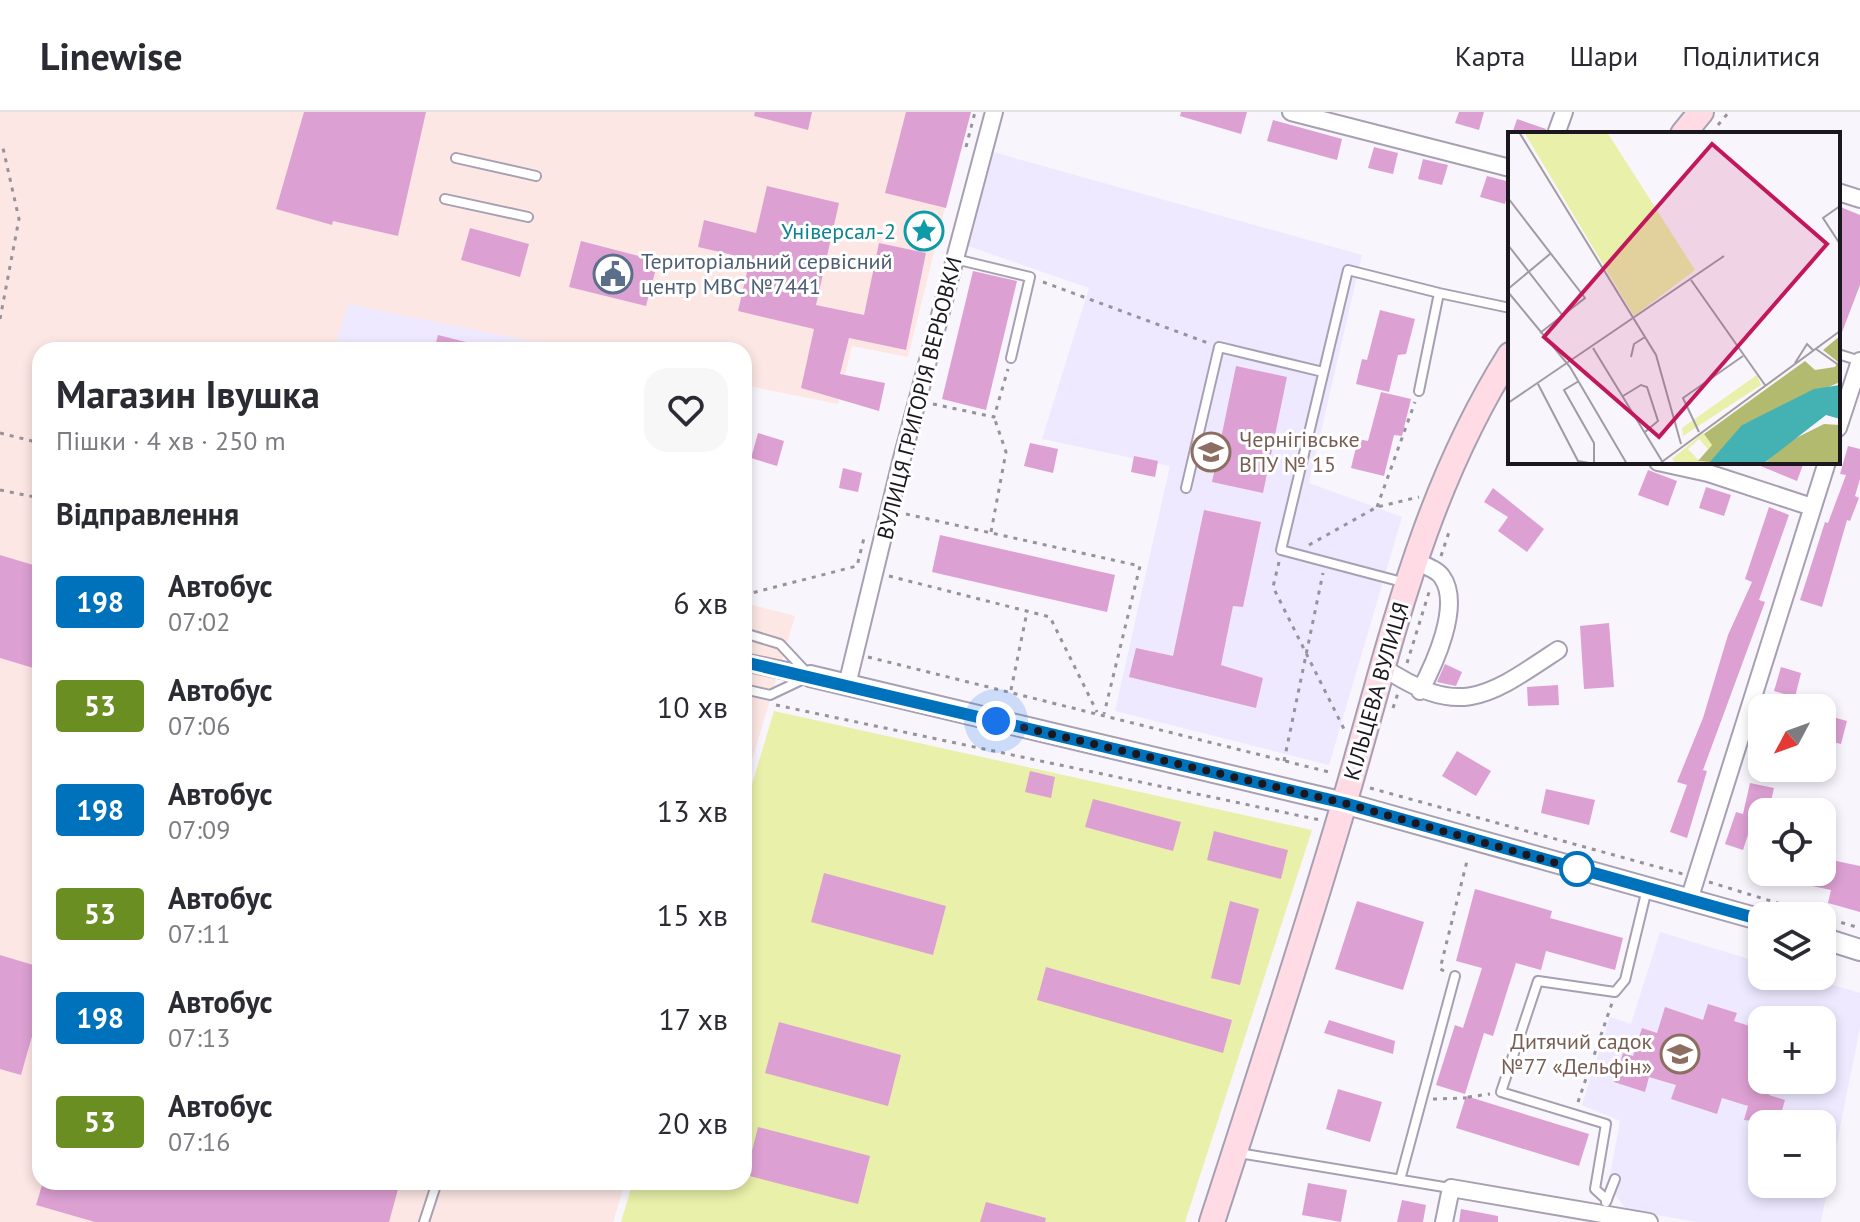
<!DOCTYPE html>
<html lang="uk">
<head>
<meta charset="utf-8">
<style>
  body { margin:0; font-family:"PT Sans",sans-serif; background:#f7f7f7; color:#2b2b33; height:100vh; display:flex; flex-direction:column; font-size:30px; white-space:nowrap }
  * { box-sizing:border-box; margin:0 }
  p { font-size:26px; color:#7c7c81 }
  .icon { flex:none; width:44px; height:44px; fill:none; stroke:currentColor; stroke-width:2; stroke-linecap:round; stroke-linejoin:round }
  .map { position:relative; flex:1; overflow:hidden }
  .sheet { position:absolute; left:32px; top:230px; width:720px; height:848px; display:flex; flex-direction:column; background:#fff; border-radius:24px; box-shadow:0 4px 12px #0003 }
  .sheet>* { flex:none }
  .badge { padding:0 16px; border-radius:6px; font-size:28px; line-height:52px }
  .needle { width:52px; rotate:229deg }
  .controls { position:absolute; left:1748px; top:582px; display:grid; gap:16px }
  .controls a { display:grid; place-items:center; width:88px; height:88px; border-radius:16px; background:#fff; box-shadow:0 4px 12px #0003; font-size:40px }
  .you { position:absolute; width:40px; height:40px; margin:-20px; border:6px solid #fff; border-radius:50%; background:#1a73e8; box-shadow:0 0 0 12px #1a73e833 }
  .map>.badge { position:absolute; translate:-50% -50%; box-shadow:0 0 0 4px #fff }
  h2 { padding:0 24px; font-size:30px; line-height:72px }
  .round { display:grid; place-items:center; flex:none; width:84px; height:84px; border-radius:24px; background:#f7f7f7 }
  .head { display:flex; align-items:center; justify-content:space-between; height:136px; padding:0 24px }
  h1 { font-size:38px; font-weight:600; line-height:60px }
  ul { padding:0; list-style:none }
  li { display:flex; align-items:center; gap:24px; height:104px; padding:0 24px }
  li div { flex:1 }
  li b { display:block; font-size:30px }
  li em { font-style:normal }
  li .badge { min-width:88px; font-weight:700; text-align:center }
  header { display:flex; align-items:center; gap:48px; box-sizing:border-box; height:112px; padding:0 40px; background:#fff; border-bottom:2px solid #e1e1e2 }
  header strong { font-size:38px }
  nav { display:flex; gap:44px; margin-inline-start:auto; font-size:28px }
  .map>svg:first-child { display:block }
  .industrial { fill:#fde7e5 }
  .education { fill:#eee9ff; fill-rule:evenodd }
  .green { fill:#e8f0a9 }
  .building { fill:#dda0d3 }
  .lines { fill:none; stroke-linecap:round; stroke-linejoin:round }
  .service-casing { stroke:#a79fb2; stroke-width:12 }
  .minor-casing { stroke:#a79fb2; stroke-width:20 }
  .tertiary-casing { stroke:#a79fb2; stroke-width:24 }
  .secondary-casing { stroke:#a79fb2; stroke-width:28 }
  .path { stroke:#96939b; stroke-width:3; stroke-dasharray:4 6; stroke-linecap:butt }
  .service { stroke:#fff; stroke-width:8 }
  .minor { stroke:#fff; stroke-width:16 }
  .tertiary { stroke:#fff; stroke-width:20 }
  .secondary { stroke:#ffdce5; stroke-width:24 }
  .line-casing { stroke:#fff; stroke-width:18 }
  .line { stroke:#0072bc; stroke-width:12 }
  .walk { stroke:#1a171e; stroke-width:8; stroke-dasharray:0 14.4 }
  .stop-dot { fill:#fff; stroke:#0072bc; stroke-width:4 }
  .labels { text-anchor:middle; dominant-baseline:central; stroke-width:6; stroke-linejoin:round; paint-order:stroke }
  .culture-label { font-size:22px; fill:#0d838f; stroke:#fff; text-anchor:end }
  .service-label { font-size:22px; fill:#4e5e75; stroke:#fff; text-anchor:start }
  .street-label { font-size:22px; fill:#1a171e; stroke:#fff }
  .education-label { font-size:22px; fill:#785e54; stroke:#fff; text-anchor:start }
  .inset-road { fill:none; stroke:#9f9ca4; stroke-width:2 }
  .view { fill:#c2185b; fill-opacity:0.15; stroke:#c2185b; stroke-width:4 }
  .inset-edge { fill:none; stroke:#1a171e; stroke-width:4 }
</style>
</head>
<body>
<header>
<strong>Linewise</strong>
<nav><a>Карта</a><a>Шари</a><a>Поділитися</a></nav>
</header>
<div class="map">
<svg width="1860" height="1110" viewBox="0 0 1860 1110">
  <rect width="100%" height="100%" fill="#f8f5fd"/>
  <path class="industrial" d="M0,0H969L908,245L852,234L838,292L744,273V238H40V1070H625L613,1110H0Z
    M744,491L795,504L744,675Z"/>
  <path class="education" d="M993,40L1362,143L1309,371L1402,405L1329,653L1115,599L1170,354L1042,327L1089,176L968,134Z
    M348,192L572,238H334Z
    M1660,820L1762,851V864H1803L1860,881V916L1821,1110H1697L1627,1098L1608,1074L1620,1009L1582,993L1610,905L1631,912ZM1762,908H1822V968H1762ZM1762,1012H1822V1072H1762Z"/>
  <path class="green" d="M774,599L1312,718L1185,1110H621L633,1070H744V699Z"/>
  <path class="building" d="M304,0H426L398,124L333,109L332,113L276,97Z
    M755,0H812L808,18L754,4Z
    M906,0H971L946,96L885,81Z
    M1181,0H1247L1241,22L1180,4Z
    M1459,0H1484L1479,18L1455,11Z
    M1517,7L1546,17L1545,22H1512Z
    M1273,8L1342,27L1337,48L1267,29Z
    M1374,35L1398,41L1393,62L1368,56Z
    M1423,47L1448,53L1442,73L1418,67Z
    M1487,64L1510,70L1505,92L1480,85Z
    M767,74L839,91L816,193L864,203L879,131L926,141L906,238L849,226L840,262L885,271L879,299L801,276L814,217L738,199L750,147L698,135L704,108L756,121Z
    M1838,94L1860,103V173L1839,228Z
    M470,116L529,132L520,165L461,148Z
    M581,129L658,149L646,194L569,175Z
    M973,159L1017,169L986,298L942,287Z
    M1380,198L1415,207L1406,242L1398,243L1389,280L1356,272L1362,247L1367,248Z
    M438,223L478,233V238H434Z
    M1236,254L1287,265L1263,381L1212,370Z
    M1381,280L1411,287L1402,324L1394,323L1384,364L1351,356L1358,327L1368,329Z
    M758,321L784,329L777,354L751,346Z
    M1030,331L1058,337L1053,361L1024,354Z
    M1848,334L1860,337V367L1855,384L1859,386L1850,409L1847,408L1822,495L1800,488L1825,410L1828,411L1846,363L1840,362Z
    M1134,344L1158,349L1155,365L1131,360Z
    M1751,350H1804L1797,369Z
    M843,356L862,361L858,380L839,376Z
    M1648,358L1677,369L1668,394L1638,383Z
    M1706,375L1731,383L1724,404L1699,396Z
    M1493,376L1544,417L1527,440L1498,419L1508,405L1484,390Z
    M1769,395L1789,403L1759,488L1765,490L1703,658L1707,659L1687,726L1670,720L1687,673L1677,670L1703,606L1728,523L1752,470L1745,467Z
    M1204,398L1261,410L1243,495L1233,494L1221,553L1263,566L1256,596L1129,565L1136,536L1173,544Z
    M940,423L1115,463L1107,500L932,460Z
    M0,443L40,455V558L0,546Z
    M1609,511L1614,575L1584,577L1580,514Z
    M1445,552L1462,560L1456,574L1437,570Z
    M1781,555L1801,561L1795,585L1774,579Z
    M1558,573L1559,593L1528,594L1527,575Z
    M1822,602L1847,609L1841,632L1822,627Z
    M1457,639L1491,659L1476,684L1442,664Z
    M1030,659L1055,665L1051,686L1025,680Z
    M1750,671L1774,676L1769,698L1757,695L1743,738L1725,732L1736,700L1743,702Z
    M1546,677L1595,688L1589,713L1541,701Z
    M1093,687L1181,710L1173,739L1085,715Z
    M1214,719L1288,738L1281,767L1207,748Z
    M1822,746L1860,754V800L1828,791L1831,778L1774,766V760H1822Z
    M824,761L946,794L933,843L811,810Z
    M1475,777L1552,799L1550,806L1623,826L1615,858L1546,839L1541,858L1516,851L1493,924L1484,921L1465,982L1436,973L1455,913L1463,916L1482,856L1456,849Z
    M1230,789L1259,797L1240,873L1211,866Z
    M1357,789L1424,810L1403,878L1335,857Z
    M0,843L40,855V896L21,963L0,957Z
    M1046,855L1232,908L1223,941L1037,888Z
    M1708,892L1737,901L1734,909L1762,918V968H1773L1769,983L1785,988L1778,1012L1744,1008L1748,994L1722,986L1717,1002L1671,987L1676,973L1649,965L1645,980L1614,970L1623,941L1633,944L1642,916L1657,921L1665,895L1703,908Z
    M1329,908L1395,929L1393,942L1324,921Z
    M779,910L901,943L888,994L765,961Z
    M1338,977L1382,990L1370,1030L1326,1017Z
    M1466,984L1589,1022L1579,1054L1456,1016Z
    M758,1015L870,1044L858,1092L746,1063Z
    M43,1070H400L389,1110H95L36,1093Z
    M1308,1071L1347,1078L1341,1110L1302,1103Z
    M1402,1088L1426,1093L1423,1110H1397Z
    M986,1090L1046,1106L1045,1110H980Z
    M1461,1097L1498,1104V1110H1459Z"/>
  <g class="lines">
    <defs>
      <path id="service" d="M456,46L536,64
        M445,87L528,105
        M955,147L1030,165L1011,246
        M1838,242L1860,249
        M1419,279L1439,181L1510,196
        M1186,376L1219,235L1323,260
        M1406,471L1281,438L1348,158L1439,181
        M744,521L780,532L810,564L770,583L744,577
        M1239,1041L1450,1076
        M1400,1068L1455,864
        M1607,1088L1595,1077L1606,1012L1501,980L1538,869L1615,880L1625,868L1647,777
        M1606,1090L1615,1067
        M424,1110L437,1070"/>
      <path id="minor" d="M1291,0L1510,56
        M1556,22L1564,0
        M1838,80L1860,87
        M1838,316L1860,249
        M1658,350L1708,361L1812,395
        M1415,449C1423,453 1437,457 1442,465C1462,493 1434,553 1420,579
        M744,550L810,564
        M1381,554C1460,607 1486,586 1558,538
        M847,573L901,350L994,0
        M1689,788L1827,350
        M1444,1110L1451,1076L1649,1110"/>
      <path id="tertiary" d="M810,564L1344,691L1762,808
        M1822,826L1860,838"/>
      <path id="secondary" d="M1683,22L1701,0
        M1212,1110C1257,972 1302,834 1343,695C1390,536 1420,386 1510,243"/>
    </defs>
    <use href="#service" class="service-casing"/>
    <use href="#minor" class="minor-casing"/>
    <use href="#tertiary" class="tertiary-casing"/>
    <use href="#secondary" class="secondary-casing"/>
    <path class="path" d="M1718,13L1729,0
      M1658,22L1663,15
      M966,35L975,0
      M1043,170L1208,231
      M0,207L19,107L3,36
      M933,292L994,305L1008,257
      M0,321L40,331
      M0,378L40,386
      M1377,395L1415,290
      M906,402L1140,454L1104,602
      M991,420L1006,340L994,305
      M1309,433L1377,395L1419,385
      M1441,444L1450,417
      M1279,450L1273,475L1344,617
      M889,464L1050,505L1097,600
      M744,483L857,454L865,422
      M868,545L1333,661
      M1407,551L1430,477
      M1011,578L1027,500
      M776,593L1320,708
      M1393,596L1398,581
      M1284,649L1323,461
      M1370,676L1683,762
      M1709,770L1820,804
      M1822,805L1860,816
      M1444,859L1440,857L1467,749
      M1468,985L1490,982
      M1433,987L1466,986
      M1578,990L1612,891"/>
    <use href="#service" class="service"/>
    <use href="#minor" class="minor"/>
    <use href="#tertiary" class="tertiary"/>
    <use href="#secondary" class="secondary"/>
  </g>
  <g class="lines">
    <defs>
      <path id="line" d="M744,550L1344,691L1762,808"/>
    </defs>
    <use href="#line" class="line-casing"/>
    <use href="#line" class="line"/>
    <path class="walk" d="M996,609L1344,691L1577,757"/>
  </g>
  <defs>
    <symbol id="sight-ring" viewBox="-11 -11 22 22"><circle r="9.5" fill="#fff" stroke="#0f9aa8" stroke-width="1.5"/><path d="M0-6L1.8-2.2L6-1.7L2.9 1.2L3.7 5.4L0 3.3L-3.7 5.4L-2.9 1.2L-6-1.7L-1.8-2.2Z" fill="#0f9aa8"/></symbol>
    <symbol id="civic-ring" viewBox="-11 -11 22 22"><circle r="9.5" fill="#fff" stroke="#5c6f8a" stroke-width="1.5"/><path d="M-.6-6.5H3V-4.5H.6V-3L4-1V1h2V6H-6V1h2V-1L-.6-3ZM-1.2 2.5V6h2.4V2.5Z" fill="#5c6f8a"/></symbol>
    <symbol id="university-ring" viewBox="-11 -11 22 22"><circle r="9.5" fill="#fff" stroke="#8d6e63" stroke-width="1.5"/><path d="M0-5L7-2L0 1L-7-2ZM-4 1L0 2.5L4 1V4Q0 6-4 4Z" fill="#8d6e63"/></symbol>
    <symbol id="school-ring" viewBox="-11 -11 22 22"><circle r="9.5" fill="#fff" stroke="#8d6e63" stroke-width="1.5"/><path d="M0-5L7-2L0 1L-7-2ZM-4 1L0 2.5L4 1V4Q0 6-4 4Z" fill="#8d6e63"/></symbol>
  </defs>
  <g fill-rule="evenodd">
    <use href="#sight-ring" x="902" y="97" width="44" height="44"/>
    <use href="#civic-ring" x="591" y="140" width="44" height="44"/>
    <use href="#university-ring" x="1189" y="318" width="44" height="44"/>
    <use href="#school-ring" x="1658" y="920" width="44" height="44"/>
  </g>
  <circle class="stop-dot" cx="1577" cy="757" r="16"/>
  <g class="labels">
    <g class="culture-label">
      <text x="896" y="119">Універсал-2</text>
    </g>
    <g class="service-label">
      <text x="641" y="149">Територіальний сервісний<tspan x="641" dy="25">центр МВС №7441</tspan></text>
    </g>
    <g class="street-label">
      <text transform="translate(919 286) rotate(-76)">ВУЛИЦЯ ГРИГОРІЯ ВЕРЬОВКИ</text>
      <text transform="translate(1376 579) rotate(-74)">КІЛЬЦЕВА ВУЛИЦЯ</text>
    </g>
    <g class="education-label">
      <text x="1239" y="327">Чернігівське<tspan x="1239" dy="25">ВПУ № 15</tspan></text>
      <text x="1652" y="929" text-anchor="end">Дитячий садок<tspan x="1652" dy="25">№77 «Дельфін»</tspan></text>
    </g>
  </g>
  <g transform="translate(1508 20)">
    <rect width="332" height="332" fill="#f8f5fd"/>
    <path d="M16,0H99L187,138L126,184ZM249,243L253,253L175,304L174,296ZM195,301L204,313L200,317L191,307L180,317L194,332H169L164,327Z" fill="#e8f0a9"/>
    <path d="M332,204V250L236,292L202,330L190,329L204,313L196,302L297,229L307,238L327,235L330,230L315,218ZM316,292L332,293V332H256L280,310Z" fill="#b2ba70"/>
    <path d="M332,253V287L318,283L255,332H200L234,293L306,257Z" fill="#44b1b2"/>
    <path class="inset-road" d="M11,0L148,223L173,312M0,66L77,166L32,201M332,74L315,86L332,112M0,113L55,184M183,148L257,253M0,157L42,122M0,160L62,235L119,332M85,216L154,329M308,217L332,234M123,225L126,212L137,205M287,231L299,212L305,218M71,249L56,258L86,311V331M30,252L70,329L87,332M115,264L133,253L139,255L150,289L137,300M0,271L216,124M191,300L175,266L235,224M151,332L332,199"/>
    <path class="view" d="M204,12L319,112L151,305L36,205Z"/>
    <rect width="332" height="332" class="inset-edge"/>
  </g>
</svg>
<div class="controls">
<a><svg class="needle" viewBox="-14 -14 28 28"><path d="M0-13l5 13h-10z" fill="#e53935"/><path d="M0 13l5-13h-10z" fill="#7c7c81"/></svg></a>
<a><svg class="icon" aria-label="locate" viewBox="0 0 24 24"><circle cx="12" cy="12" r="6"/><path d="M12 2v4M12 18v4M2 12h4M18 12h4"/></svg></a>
<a><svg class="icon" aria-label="layers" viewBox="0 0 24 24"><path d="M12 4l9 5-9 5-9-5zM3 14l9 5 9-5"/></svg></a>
<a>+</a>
<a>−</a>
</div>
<div class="you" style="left:996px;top:609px"></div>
<section class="sheet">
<div class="head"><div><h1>Магазин Івушка</h1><p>Пішки · 4 хв · 250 m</p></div><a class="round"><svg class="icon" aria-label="heart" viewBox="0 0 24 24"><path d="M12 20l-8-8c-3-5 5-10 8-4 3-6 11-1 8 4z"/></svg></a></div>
<h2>Відправлення</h2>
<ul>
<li><span class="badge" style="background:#0072bc;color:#fff">198</span><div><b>Автобус</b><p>07:02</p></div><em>6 хв</em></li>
<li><span class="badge" style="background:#6b8e23;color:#fff">53</span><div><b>Автобус</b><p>07:06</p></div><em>10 хв</em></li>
<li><span class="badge" style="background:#0072bc;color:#fff">198</span><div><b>Автобус</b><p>07:09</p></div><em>13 хв</em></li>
<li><span class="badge" style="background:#6b8e23;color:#fff">53</span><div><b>Автобус</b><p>07:11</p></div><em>15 хв</em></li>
<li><span class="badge" style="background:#0072bc;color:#fff">198</span><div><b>Автобус</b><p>07:13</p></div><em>17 хв</em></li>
<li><span class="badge" style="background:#6b8e23;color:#fff">53</span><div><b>Автобус</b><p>07:16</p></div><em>20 хв</em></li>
</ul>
</section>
</div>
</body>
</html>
